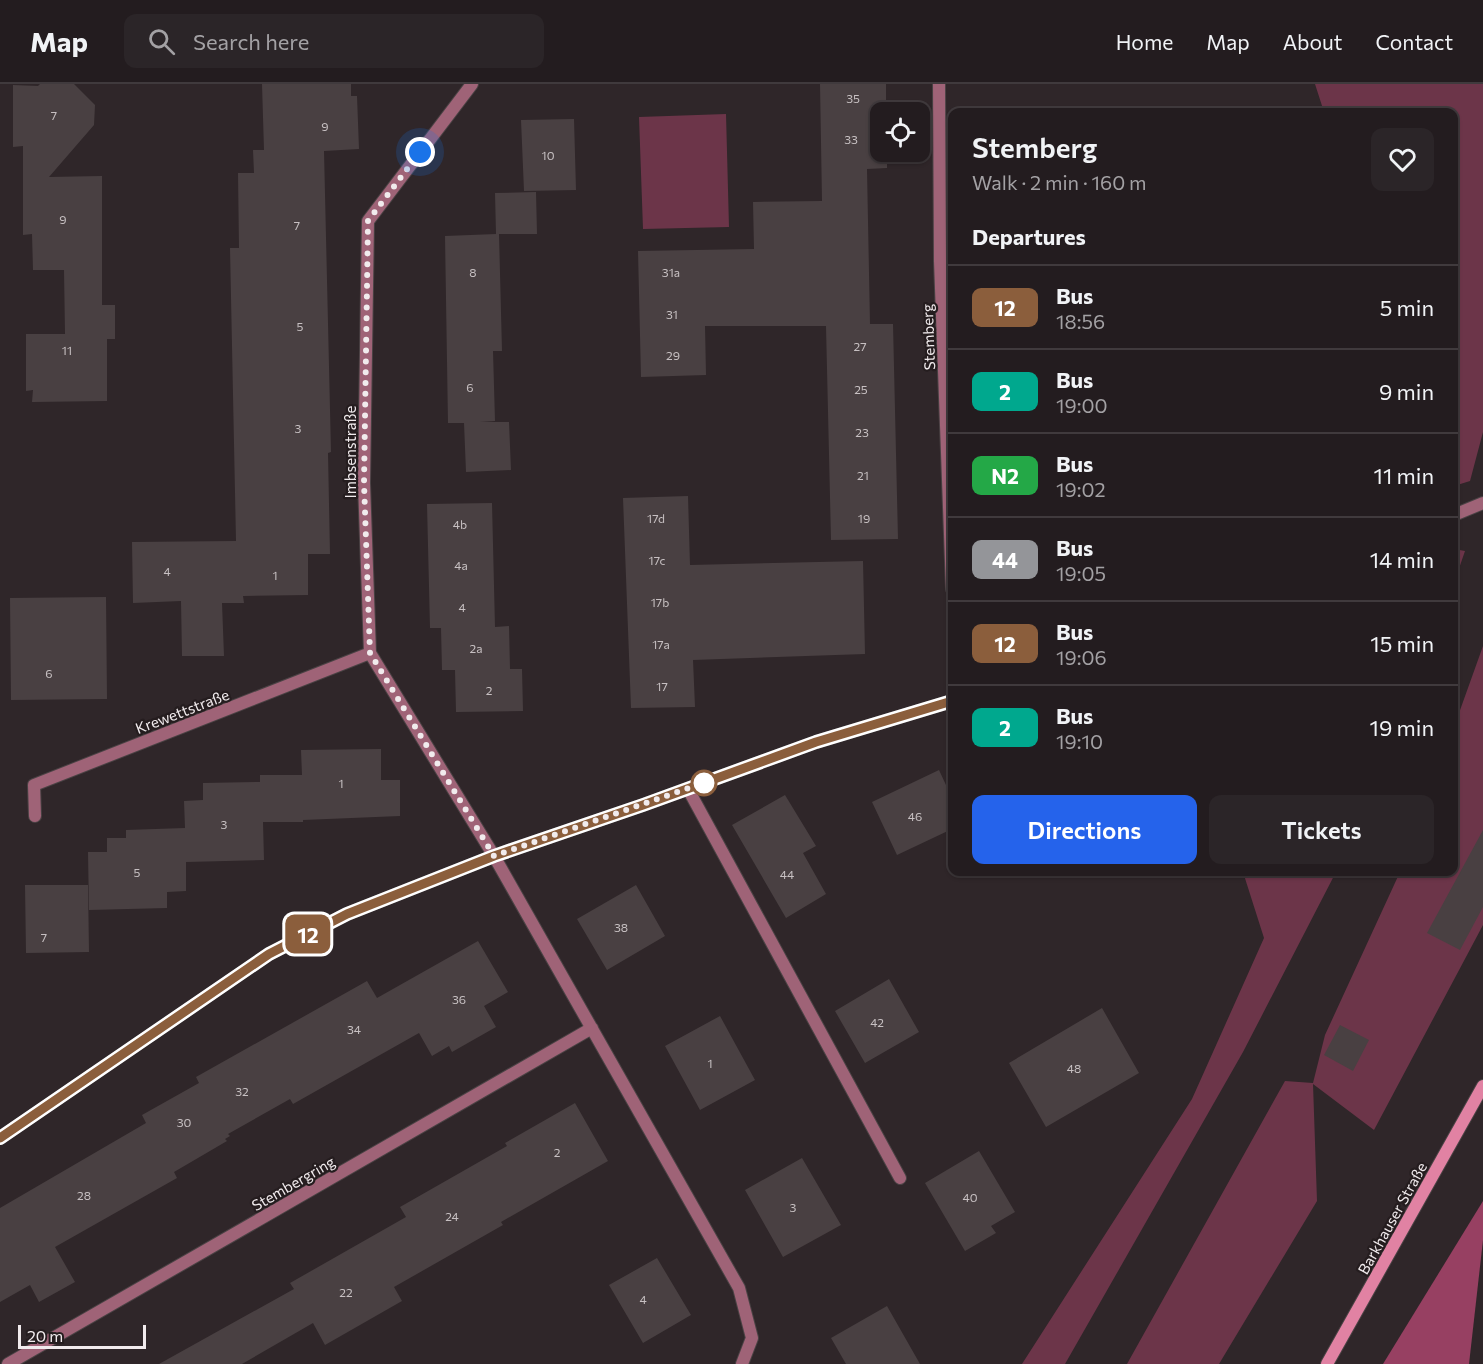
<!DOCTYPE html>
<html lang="en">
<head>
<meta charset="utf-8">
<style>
  body { margin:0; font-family:Commissioner,sans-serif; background:#2b2528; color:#f1f3f6; height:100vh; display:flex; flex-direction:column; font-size:22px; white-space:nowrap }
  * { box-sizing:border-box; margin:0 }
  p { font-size:20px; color:#a3a1a4 }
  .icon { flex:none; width:33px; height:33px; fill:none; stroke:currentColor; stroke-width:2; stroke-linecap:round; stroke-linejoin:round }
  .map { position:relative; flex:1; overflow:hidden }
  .sheet { position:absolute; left:948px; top:24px; width:510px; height:768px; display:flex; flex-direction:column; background:#231c1f; border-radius:12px; box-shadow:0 2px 4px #0004,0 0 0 2px #403a3d }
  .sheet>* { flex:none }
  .badge { padding:0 12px; border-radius:9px; font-size:21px; line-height:39px }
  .fabs { position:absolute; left:870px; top:18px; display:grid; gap:12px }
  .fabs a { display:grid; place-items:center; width:60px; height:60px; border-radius:12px; background:#231c1f; box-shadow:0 2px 4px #0004,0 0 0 2px #403a3d; font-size:30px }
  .scale { position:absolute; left:18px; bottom:15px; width:128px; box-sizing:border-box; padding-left:6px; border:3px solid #f1ebed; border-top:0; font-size:16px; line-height:21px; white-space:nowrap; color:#f1ebed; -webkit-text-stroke:4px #251d1f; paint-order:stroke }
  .you { position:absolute; width:30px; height:30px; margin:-15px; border:4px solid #fff; border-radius:50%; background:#1a73e8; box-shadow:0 0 0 9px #1a73e833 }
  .map>.badge { position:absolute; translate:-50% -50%; box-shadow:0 0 0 3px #fff }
  h2 { padding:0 24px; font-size:22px; line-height:54px }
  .round { display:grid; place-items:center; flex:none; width:63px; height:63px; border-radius:12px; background:#2b2528 }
  .summary { display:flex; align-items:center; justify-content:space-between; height:102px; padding:0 24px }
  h1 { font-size:28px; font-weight:600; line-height:45px }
  .button { display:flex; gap:12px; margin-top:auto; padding:12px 24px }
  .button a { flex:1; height:69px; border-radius:12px; background:#2563eb; color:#fff; font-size:24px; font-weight:600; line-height:69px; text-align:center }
  .button a+a { background:#2b2528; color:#f1f3f6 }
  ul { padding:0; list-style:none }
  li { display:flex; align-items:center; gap:18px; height:84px; padding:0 24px; border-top:2px solid #403a3d }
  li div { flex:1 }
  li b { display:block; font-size:22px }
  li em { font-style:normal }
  li .badge { min-width:66px; font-weight:700; text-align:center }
  header { display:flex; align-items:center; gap:36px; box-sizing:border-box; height:84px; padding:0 30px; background:#231c1f; border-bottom:2px solid #403a3d }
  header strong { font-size:28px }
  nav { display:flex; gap:33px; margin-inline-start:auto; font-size:21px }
  .search { width:420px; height:54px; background:#2b2528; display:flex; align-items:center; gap:15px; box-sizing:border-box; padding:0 21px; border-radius:12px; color:#a3a1a4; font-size:22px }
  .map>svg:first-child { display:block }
  .green { fill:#6c3549 }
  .forest { fill:#974062 }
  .building { fill:#494042 }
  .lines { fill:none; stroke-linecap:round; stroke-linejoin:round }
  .lane-casing { stroke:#4a4244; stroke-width:14 }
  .street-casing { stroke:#4a4244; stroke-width:14 }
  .secondary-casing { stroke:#4a4244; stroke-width:14 }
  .lane { stroke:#9f6377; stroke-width:12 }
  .street { stroke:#9f6377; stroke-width:12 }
  .secondary { stroke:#e182a3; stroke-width:12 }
  .line-casing { stroke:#fff; stroke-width:14 }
  .line { stroke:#8b5e3c; stroke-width:9 }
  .walk { stroke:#f1ebed; stroke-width:6; stroke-dasharray:0 10.8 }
  .stop-dot { fill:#fff; stroke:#8b5e3c; stroke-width:3 }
  .labels { text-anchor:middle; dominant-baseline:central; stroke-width:4.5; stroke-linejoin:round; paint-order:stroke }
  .number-label { font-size:12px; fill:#c7c0c2 }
  .street-label { font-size:15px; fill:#f1ebed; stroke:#251d1f }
</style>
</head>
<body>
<header>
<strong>Map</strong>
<div class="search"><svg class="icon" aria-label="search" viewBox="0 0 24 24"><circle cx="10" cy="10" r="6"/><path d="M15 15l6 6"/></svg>Search here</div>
<nav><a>Home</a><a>Map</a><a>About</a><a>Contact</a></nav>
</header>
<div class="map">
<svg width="1483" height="1280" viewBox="0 0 1483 1280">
  <rect width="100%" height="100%" fill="#2f2629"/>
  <path class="green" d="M1315,0H1483V348L1470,397L1454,402V28H1324Z
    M726,30L729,143L643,145L639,33Z
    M1454,465L1465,467L1454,499Z
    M1483,562V841L1374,1046L1313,1000L1317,1117L1219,1280H1127L1285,997L1313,999L1325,951L1400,788H1454V643Z
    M1243,788H1336L1243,968L1065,1280H1022L1192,1015L1264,854Z"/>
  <path class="forest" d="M1483,1117V1156L1469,1280H1383Z"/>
  <path class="building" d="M40,0H74L95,21L94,41L49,93L102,92V221H115V255H107V317L32,318L33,306L26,307V250H65L64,186H33L32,150L23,151V62L13,63V1L38,2Z
    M262,0H351V12H357L359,65L324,67L331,368L328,369L330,470H308V511L243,512L244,519H222L224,572H182L181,517L133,519L132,458L236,457L230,164H239L238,89H254L253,66H264Z
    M820,0H886V28H880V68H887V84L867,85L870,240H893L898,455L831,456L826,242H705L706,291L641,293L638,167L754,165L753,118L822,117Z
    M574,35L576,106L524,107L521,36Z
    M536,108L537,150H499L502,267H493L495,337L480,338H509L511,386L466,388L464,339H448L445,152L496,150L495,109Z
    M688,412L690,481L863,477L865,570L693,576L695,623L631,624L623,414Z
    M492,419L495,543L509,542L510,585H522L523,627L456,628L455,586H442L441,544H430L427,420Z
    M106,513L107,615L11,616L10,514Z
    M381,665V696H400V732L303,736V738H263L264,776L186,778V807L167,808V824L89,826L88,768H107V754H126V746L185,744L184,717L203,716V699L260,698V691H302L301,666Z
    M939,686L952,714V745L897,771L872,718Z
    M785,711L816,762L803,769L826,810L786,834L732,741Z
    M1483,746V823L1460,866L1427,849Z
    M25,801H88L89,868L26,869Z
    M636,801L665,852L607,886L577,835Z
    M478,857L508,908L484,922L496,943L452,968L449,962L432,972L419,949L293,1020L290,1015L228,1050L230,1052L225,1055L227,1057L174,1088L177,1094L55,1163L75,1198L39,1218L30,1201L0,1218V1124L146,1039L142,1031L199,999L196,993L367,897L377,914Z
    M889,895L919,948L865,979L835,927Z
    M1102,924L1139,989L1046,1043L1009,979Z
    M720,932L755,996L700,1026L665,962Z
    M1340,941L1369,956L1353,987L1324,971Z
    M575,1019L608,1077L501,1138L503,1141L394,1203L402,1217L325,1261L313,1239L242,1280H159L294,1205L290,1199L406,1133L400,1123L507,1062L505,1059Z
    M979,1067L1015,1128L991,1142L996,1149L965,1167L925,1099Z
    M802,1074L841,1141L783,1173L745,1106Z
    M657,1174L691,1231L643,1259L609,1201Z
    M887,1222L920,1280H846L831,1254Z"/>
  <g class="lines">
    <defs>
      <path id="lane" d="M688,705L900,1094"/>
      <path id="street" d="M472,0L368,137L364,399L370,569L494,772L739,1204L752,1254L742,1280
        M939,0L940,177L952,505
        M1454,431L1483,419
        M35,732L34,701L370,569
        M0,1054L269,870L347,830L494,772L643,721L816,658L952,617
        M8,1280L592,944"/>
      <path id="secondary" d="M1327,1280L1483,1002"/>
    </defs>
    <use href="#lane" class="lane-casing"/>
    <use href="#street" class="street-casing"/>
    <use href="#secondary" class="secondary-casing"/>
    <use href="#lane" class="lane"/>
    <use href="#street" class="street"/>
    <use href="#secondary" class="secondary"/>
  </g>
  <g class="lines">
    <defs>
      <path id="line" d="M0,1054L269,870L347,830L494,772L643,721L816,658L952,617"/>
    </defs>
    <use href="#line" class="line-casing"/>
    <use href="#line" class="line"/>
    <path class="walk" d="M420,68L368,137L364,399L370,569L494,772L709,697L704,699"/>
  </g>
  <circle class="stop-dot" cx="704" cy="699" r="12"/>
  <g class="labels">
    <g class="number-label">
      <text x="853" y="14">35</text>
      <text x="54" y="31">7</text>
      <text x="325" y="42">9</text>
      <text x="851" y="55">33</text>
      <text x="548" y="71">10</text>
      <text x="63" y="135">9</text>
      <text x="297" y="141">7</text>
      <text x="473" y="188">8</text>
      <text x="671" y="188">31a</text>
      <text x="672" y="230">31</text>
      <text x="300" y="242">5</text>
      <text x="860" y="262">27</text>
      <text x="67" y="266">11</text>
      <text x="673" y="271">29</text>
      <text x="470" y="303">6</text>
      <text x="861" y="305">25</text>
      <text x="298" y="344">3</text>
      <text x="862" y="348">23</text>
      <text x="863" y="391">21</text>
      <text x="656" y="434">17d</text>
      <text x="864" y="434">19</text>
      <text x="460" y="440">4b</text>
      <text x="657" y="476">17c</text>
      <text x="461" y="481">4a</text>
      <text x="167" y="487">4</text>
      <text x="275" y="491">1</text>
      <text x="660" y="518">17b</text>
      <text x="462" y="523">4</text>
      <text x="661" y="560">17a</text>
      <text x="476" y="564">2a</text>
      <text x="49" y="589">6</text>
      <text x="662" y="602">17</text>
      <text x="489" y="606">2</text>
      <text x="341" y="699">1</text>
      <text x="915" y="732">46</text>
      <text x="224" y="740">3</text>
      <text x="137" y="788">5</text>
      <text x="787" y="790">44</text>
      <text x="621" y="843">38</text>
      <text x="44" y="853">7</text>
      <text x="459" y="915">36</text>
      <text x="877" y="938">42</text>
      <text x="354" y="945">34</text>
      <text x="710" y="979">1</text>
      <text x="1074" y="984">48</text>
      <text x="242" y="1007">32</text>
      <text x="184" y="1038">30</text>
      <text x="557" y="1068">2</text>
      <text x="84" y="1111">28</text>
      <text x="970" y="1113">40</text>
      <text x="793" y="1123">3</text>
      <text x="452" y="1132">24</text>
      <text x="346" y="1208">22</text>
      <text x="643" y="1215">4</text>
    </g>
    <g class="street-label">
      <text transform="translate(928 253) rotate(-92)">Stemberg</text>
      <text transform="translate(350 368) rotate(-90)">Imbsenstraße</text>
      <text transform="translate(182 627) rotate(-21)">Krewettstraße</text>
      <text transform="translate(293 1099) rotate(-30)">Stembergring</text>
      <text transform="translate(1392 1134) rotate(-61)">Barkhauser Straße</text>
    </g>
  </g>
</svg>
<div class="fabs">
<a><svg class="icon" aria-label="locate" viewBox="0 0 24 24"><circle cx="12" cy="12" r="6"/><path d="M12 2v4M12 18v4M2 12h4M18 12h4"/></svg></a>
</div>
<div class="scale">20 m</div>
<div class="you" style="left:420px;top:68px"></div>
<b class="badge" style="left:308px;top:850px;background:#8b5e3c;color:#fff">12</b>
<section class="sheet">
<div class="summary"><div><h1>Stemberg</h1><p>Walk · 2 min · 160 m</p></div><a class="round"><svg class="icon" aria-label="heart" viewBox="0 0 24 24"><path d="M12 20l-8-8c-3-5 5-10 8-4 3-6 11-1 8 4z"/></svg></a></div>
<h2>Departures</h2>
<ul>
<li><span class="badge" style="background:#8b5e3c;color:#fff">12</span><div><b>Bus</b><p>18:56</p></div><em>5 min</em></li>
<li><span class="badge" style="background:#00a88e;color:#fff">2</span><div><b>Bus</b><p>19:00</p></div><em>9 min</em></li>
<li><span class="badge" style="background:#24a847;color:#fff">N2</span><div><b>Bus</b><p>19:02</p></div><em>11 min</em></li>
<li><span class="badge" style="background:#949599;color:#fff">44</span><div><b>Bus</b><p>19:05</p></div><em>14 min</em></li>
<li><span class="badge" style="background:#8b5e3c;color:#fff">12</span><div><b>Bus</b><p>19:06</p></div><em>15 min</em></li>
<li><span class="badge" style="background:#00a88e;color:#fff">2</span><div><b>Bus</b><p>19:10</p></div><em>19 min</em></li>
</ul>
<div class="button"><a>Directions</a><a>Tickets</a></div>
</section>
</div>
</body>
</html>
